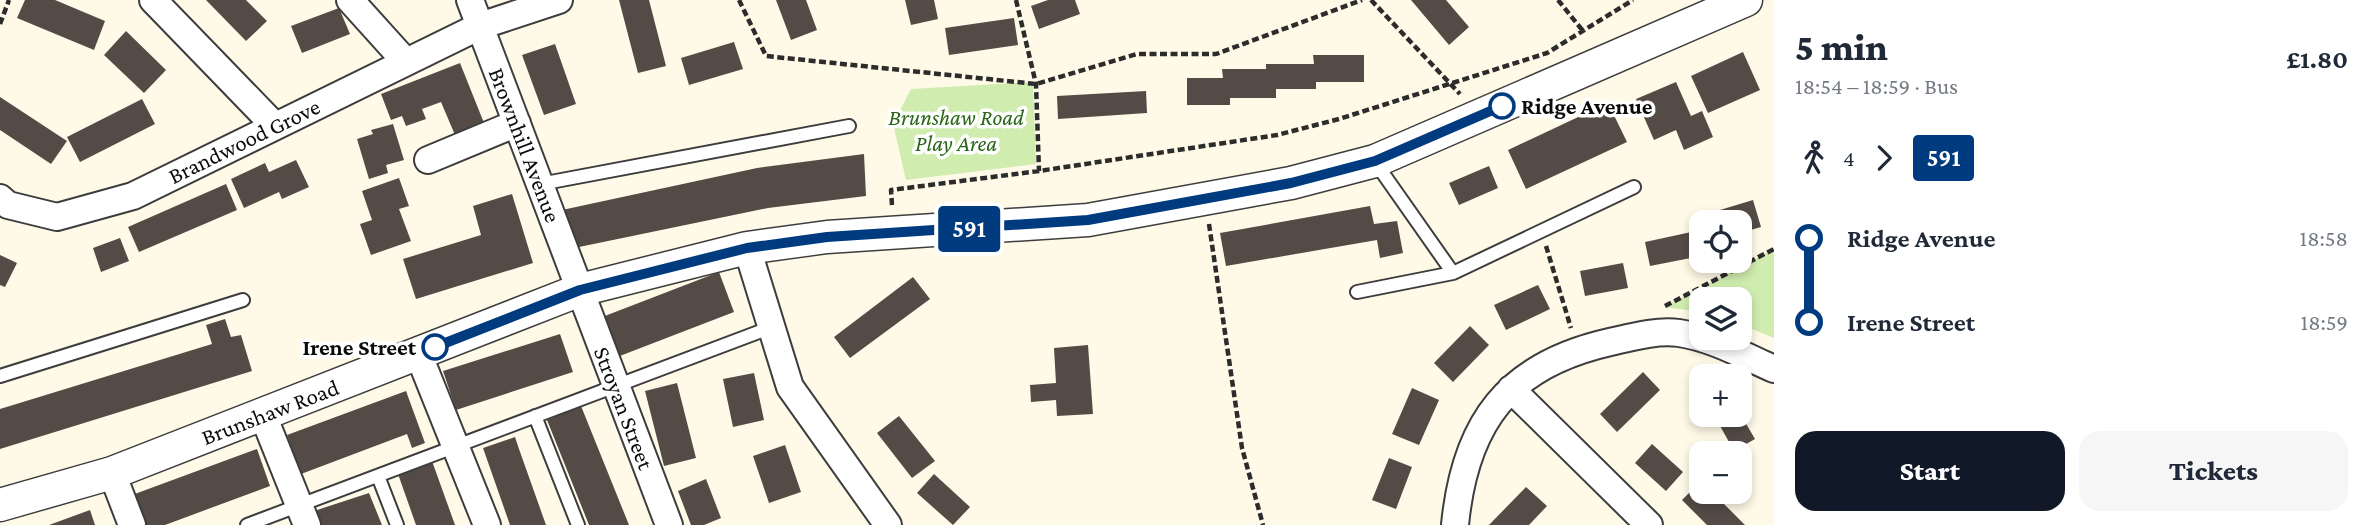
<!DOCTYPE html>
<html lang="en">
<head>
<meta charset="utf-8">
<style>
  body { margin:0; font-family:"Crimson Pro",serif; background:#f6f6f7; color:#1f2937; height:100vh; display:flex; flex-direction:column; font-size:26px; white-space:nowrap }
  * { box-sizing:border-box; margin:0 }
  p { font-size:23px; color:#747a83 }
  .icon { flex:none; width:38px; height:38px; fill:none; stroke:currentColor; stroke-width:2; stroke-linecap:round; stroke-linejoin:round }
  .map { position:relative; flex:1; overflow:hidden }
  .sheet { display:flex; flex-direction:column; background:#fff; width:595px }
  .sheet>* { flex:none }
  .badge { padding:0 14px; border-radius:5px; font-size:24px; line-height:46px }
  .controls { position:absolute; left:1689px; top:210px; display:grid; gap:14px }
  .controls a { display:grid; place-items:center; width:63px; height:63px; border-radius:14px; background:#fff; box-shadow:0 4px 10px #0003; font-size:35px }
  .map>.badge { position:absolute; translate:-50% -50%; box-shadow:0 0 0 4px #fff }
  .legs { display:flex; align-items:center; gap:10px; height:77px; padding:0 21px; font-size:23px }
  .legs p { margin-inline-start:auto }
  .overview { display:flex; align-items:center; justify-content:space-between; height:119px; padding:0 21px }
  h1 { font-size:38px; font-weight:800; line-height:52px }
  .cta { display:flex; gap:14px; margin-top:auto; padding:14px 21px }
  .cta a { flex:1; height:80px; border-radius:21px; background:#111827; color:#fff; font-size:28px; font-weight:800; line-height:80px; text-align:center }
  .cta a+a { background:#f6f6f7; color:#1f2937 }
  ul { padding:0 21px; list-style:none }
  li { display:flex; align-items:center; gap:24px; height:84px; font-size:26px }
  li i { display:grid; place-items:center; width:10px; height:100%; margin:0 9px; background:currentColor }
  li i::after { content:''; width:18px; height:18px; margin:-9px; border:5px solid; border-radius:50%; background:#fff }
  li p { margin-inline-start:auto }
  li:first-child i { background:linear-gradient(#0000 50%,currentColor 0) }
  li:last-child i { background:linear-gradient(currentColor 50%,#0000 0) }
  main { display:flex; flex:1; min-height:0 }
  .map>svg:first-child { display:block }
  .green { fill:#d0ecae }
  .building { fill:#544b46 }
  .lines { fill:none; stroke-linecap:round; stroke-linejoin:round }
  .service-casing { stroke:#3d3d3d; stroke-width:16 }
  .minor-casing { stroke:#3d3d3d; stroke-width:30 }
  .tertiary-casing { stroke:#3d3d3d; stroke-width:35 }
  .path { stroke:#2c2c2c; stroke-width:4.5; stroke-dasharray:7 3.5; stroke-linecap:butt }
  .service { stroke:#fff; stroke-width:12 }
  .minor { stroke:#fff; stroke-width:26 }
  .tertiary { stroke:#fff; stroke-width:32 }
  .line-1-casing { stroke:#fff; stroke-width:16 }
  .line-1 { stroke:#003b80; stroke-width:10 }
  .stop-1-dot { fill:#fff; stroke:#003b80; stroke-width:3.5 }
  .labels { text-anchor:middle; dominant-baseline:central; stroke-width:7; stroke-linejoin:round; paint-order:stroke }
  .stop-label { font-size:23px; font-weight:bold; fill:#0a0a0a; stroke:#fff; text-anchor:start }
  .park-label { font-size:23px; font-style:italic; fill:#296617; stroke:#fff }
  .street-label { font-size:23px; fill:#0a0a0a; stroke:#fff }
</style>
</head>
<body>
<main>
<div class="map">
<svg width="1774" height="525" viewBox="0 0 1774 525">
  <rect width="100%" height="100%" fill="#fffae7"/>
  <path class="green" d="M1033,82L1036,164L906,180L893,124L911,89Z
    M1774,249V338L1740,324V299H1701V312L1664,307Z"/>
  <path class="building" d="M25,0H55L105,21L94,50L17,18Z
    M206,0H246L267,21L246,41Z
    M619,0H649L666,66L638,73Z
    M776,0H806L817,30L791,40Z
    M905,0H934L938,19L911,25Z
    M1048,0H1075L1080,14L1039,29L1031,6Z
    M1411,0H1446L1469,27L1449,45Z
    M339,8L350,34L302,53L291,26Z
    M1014,18L1018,45L949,55L945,28Z
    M126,31L166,70L144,93L104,55Z
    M734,42L743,69L689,85L681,58Z
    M555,44L576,104L544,115L522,55Z
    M1743,52L1760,90L1708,113L1691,76Z
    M1313,55H1364V82H1316V89H1276V98H1230V105H1187V78H1223L1222,69H1266V64H1314Z
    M460,63L484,123L455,135L441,102L422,109L426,119L406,126L402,116L391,120L381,94Z
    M1676,82L1691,116L1702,111L1713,137L1684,150L1676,130L1654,140L1636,99Z
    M1146,91L1147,113L1058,119L1057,96Z
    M0,97L67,141L51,164L0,130Z
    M142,99L155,124L80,162L67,137Z
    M1608,103L1627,142L1526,189L1508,150Z
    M393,124L404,160L386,165L388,173L369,179L357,139L373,134L371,130Z
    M864,154L866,196L768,208L579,247L562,210L757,168Z
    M296,160L309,187L282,199L279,192L244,208L231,179L265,163L269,172Z
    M1489,166L1498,188L1459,205L1449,183Z
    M399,178L409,206L399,209L411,241L371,255L360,224L372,220L362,191Z
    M226,184L237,210L139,252L128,227Z
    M512,194L533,263L416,299L403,259L481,235L473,206Z
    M1753,200L1761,227L1740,233V222H1713L1710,213Z
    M1370,206L1374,224L1397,221L1403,253L1380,258L1377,240L1226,266L1220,233Z
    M1696,231L1701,256L1650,266L1645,242Z
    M120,238L129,261L101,272L93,248Z
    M0,255L17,263L5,287L0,285Z
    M1623,263L1628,288L1585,296L1580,271Z
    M719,272L734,312L612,359L597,319Z
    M913,277L930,299L850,358L834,337Z
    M1538,285L1550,309L1506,330L1494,305Z
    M225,319L231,337L241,335L252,371L0,449V409L212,344L206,325Z
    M1470,326L1489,345L1453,382L1434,363Z
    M560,334L573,372L456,410L443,371Z
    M1088,345L1093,414L1057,416L1056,400L1031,402L1030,385L1056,383L1054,348Z
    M1643,372L1660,390L1617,432L1600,414Z
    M754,373L764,420L733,427L723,379Z
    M677,383L696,458L664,466L645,391Z
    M1412,388L1439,400L1419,445L1392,434Z
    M406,391L425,443L412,448L407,434L301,474L287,435Z
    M581,406L629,525H589L547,420Z
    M1714,415H1741L1755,439L1734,451Z
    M899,416L935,461L912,478L877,433Z
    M515,437L519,449L546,525H510L483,448Z
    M1652,444L1683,472L1666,491L1635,463Z
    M785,445L801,492L769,503L753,456Z
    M257,449L270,486L165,525H143L132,495Z
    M1389,458L1412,467L1396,509L1372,500Z
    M432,461L455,525H416L398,474Z
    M934,474L970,507L953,525L917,493Z
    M706,479L721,518L704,525H691L678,491Z
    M1701,481V492H1712L1745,525H1707L1682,500Z
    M1526,487L1547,506L1529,525H1489Z
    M369,493L382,525H320L314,511Z
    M90,510L95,525H49Z"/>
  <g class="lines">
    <defs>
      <path id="service" d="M1375,162L1453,273
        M540,184L849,126
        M1357,292L1453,273L1634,187
        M0,376L243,300
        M535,416L578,525
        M378,476L397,525
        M247,525L772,327"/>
      <path id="minor" d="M153,0L275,126
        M350,0L406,62
        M470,0L669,525
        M428,160L517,123
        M0,198L8,205L57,217L133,196L480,26L559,0
        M747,248L790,387L888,525
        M418,353L487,525
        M1511,389L1649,525
        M263,415L307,525
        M112,473L132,525
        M1455,525C1465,422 1508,365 1610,342C1632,337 1657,330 1679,333C1713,338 1744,356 1774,369"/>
      <path id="tertiary" d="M0,505L112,473L580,290L747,248L827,237L1088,220L1291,183L1375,161L1746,0"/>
    </defs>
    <use href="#service" class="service-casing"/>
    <use href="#minor" class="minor-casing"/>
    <use href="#tertiary" class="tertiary-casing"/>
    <path class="path" d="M739,0L766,56L1036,84L1137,54H1216L1362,0
      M1016,0L1036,84L1039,171
      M1371,0L1460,94
      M1558,0L1583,31
      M0,24L9,0
      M892,205L891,190L1039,171L1277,135L1339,119L1547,53L1633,0
      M1209,224L1242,448L1263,525
      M1546,246L1571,328
      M1665,306L1774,249"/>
    <use href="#service" class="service"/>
    <use href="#minor" class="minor"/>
    <use href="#tertiary" class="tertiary"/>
  </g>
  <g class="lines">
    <defs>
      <path id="line-1" d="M435,347L580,290L747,248L827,237L1088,220L1291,183L1375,161L1502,106"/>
    </defs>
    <use href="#line-1" class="line-1-casing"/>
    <use href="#line-1" class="line-1"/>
  </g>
  <g class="stop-1-dot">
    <circle cx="1502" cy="106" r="12"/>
    <circle cx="435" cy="347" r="12"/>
  </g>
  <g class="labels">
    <g class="stop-label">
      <text x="1521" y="106">Ridge Avenue</text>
      <text x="416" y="347" text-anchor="end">Irene Street</text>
    </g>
    <g class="park-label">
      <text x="956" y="117">Brunshaw Road<tspan x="956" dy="26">Play Area</tspan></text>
    </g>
    <g class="street-label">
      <text transform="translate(244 141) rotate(-26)">Brandwood Grove</text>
      <text transform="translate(525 145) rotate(69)">Brownhill Avenue</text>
      <text transform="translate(624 408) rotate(69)">Stroyan Street</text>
      <text transform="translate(270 412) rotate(-21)">Brunshaw Road</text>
    </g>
  </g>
</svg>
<div class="controls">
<a><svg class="icon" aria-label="locate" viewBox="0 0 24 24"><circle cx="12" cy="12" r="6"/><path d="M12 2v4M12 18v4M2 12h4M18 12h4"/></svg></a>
<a><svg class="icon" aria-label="layers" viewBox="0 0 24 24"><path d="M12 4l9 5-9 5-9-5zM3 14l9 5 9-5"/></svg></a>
<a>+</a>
<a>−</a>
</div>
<b class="badge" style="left:969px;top:229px;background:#003b80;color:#fff">591</b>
</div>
<section class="sheet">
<div class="overview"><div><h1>5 min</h1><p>18:54 – 18:59 · Bus</p></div><b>£1.80</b></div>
<div class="legs"><svg class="icon" aria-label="walk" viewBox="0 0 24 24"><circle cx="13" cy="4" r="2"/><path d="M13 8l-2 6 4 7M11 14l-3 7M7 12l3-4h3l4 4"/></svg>4<svg class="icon" aria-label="forward" viewBox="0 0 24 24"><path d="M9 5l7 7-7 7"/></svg><b class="badge" style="background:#003b80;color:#fff">591</b></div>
<ul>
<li><i style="color:#003b80"></i><b>Ridge Avenue</b><p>18:58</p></li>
<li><i style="color:#003b80"></i><b>Irene Street</b><p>18:59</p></li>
</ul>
<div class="cta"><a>Start</a><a>Tickets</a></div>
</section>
</main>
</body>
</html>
